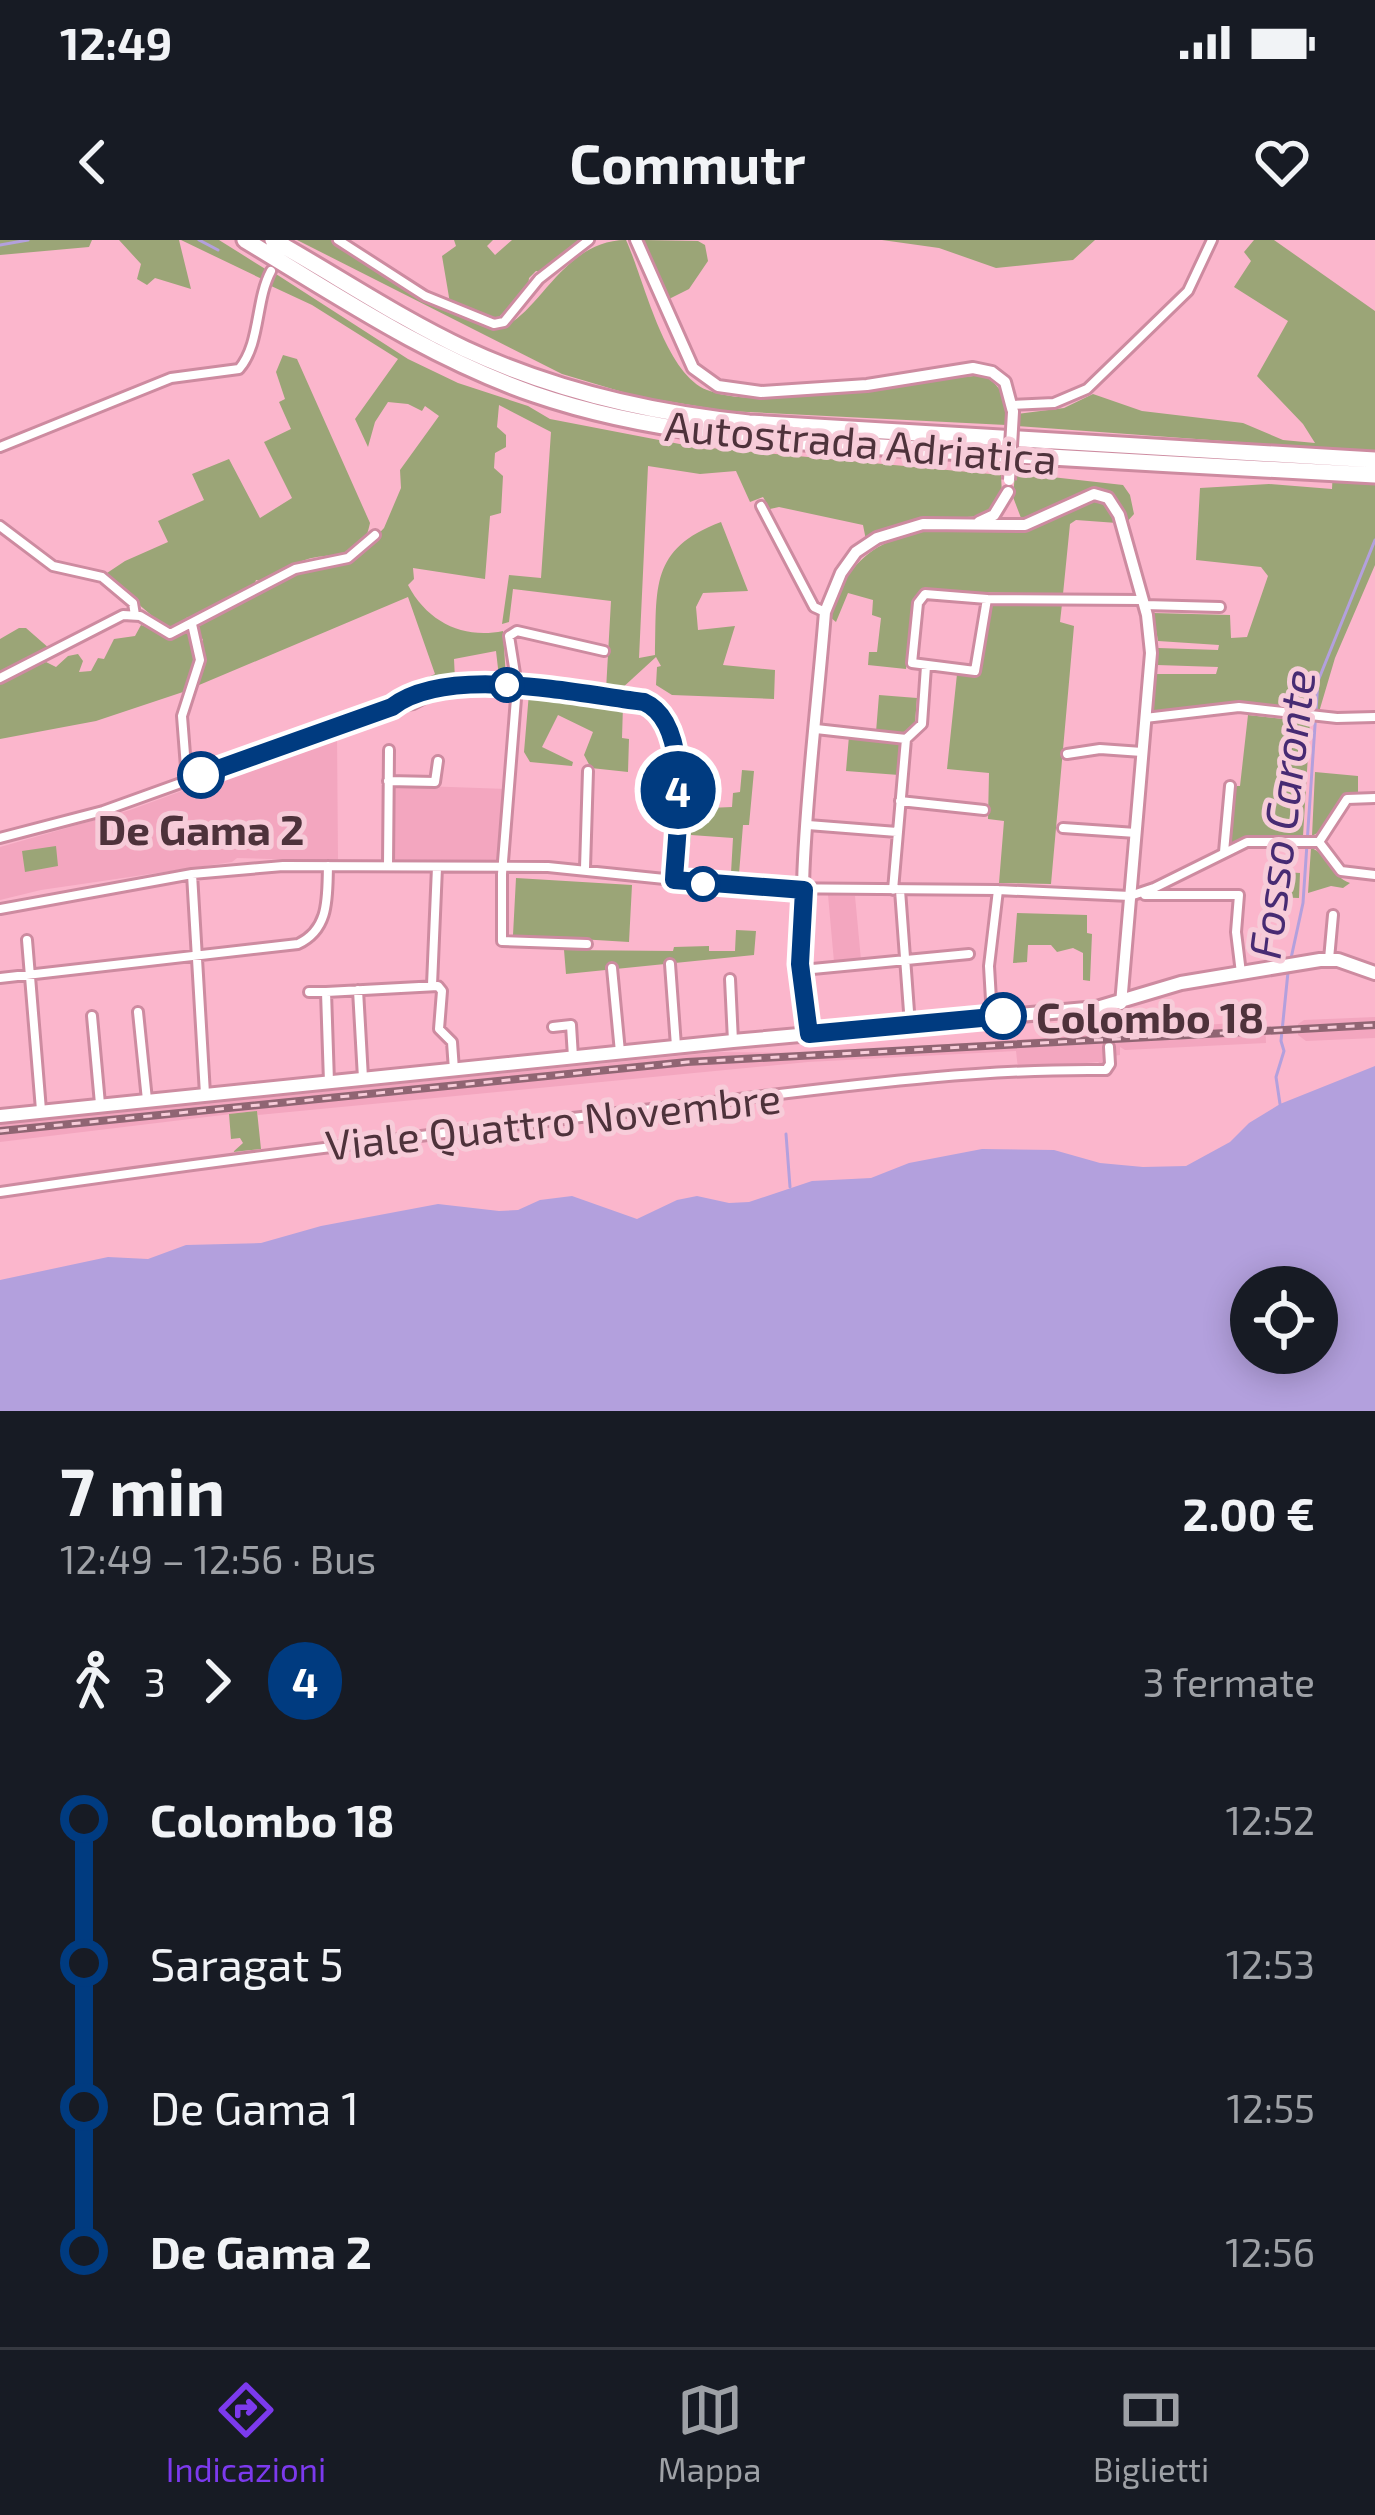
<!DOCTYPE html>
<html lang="it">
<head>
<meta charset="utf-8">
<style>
  body { margin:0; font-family:"Exo 2",sans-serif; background:#20242c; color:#f1f3f6; height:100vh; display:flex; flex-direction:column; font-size:45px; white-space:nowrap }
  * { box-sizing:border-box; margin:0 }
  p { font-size:39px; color:#9ea1a6 }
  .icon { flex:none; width:66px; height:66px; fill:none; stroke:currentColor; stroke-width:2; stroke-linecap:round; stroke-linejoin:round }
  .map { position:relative; height:1171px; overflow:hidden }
  .panel { display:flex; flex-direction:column; background:#171b24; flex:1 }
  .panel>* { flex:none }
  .badge { padding:0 24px; border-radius:39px; font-size:42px; line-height:78px }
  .controls { position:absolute; left:1230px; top:1026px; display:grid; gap:24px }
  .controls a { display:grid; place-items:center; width:108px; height:108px; border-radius:50%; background:#171b24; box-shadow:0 6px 30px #0003; font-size:60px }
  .map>.badge { position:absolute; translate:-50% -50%; box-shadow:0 0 0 6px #fff }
  .legs { display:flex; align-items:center; gap:18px; height:132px; padding:0 60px; font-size:39px }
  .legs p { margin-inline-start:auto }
  .head { display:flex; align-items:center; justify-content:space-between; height:204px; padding:0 60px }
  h1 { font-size:66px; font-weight:700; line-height:90px }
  ul { padding:0 60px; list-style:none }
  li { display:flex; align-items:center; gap:42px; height:144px; font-size:45px }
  li i { display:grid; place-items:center; width:18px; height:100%; margin:0 15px; background:currentColor }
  li i::after { content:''; width:30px; height:30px; margin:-15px; border:9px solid; border-radius:50%; background:#171b24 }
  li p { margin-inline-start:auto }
  li:first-child i { background:linear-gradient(#0000 50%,currentColor 0) }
  li:last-child i { background:linear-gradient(currentColor 50%,#0000 0) }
  .status { display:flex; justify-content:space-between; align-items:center; height:84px; padding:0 60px; background:#171b24; direction:ltr }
  .status svg { height:33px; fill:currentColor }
  header { display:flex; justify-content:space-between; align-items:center; height:156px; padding:0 60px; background:#171b24; font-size:54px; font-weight:700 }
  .tab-bar { display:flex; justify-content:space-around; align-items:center; height:168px; border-top:3px solid #363941; background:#171b24; font-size:33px; color:#9ea1a6 }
  .tab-bar a { display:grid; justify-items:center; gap:6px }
  .tab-bar .on { color:#7c3aed }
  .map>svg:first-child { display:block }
  .built { fill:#f3a6bf }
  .green { fill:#9ba577 }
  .water { fill:#b3a0dd; fill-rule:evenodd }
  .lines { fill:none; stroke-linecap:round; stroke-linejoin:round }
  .stream { stroke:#b3a0dd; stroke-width:3 }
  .street-casing { stroke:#cd8ba0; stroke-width:14 }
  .secondary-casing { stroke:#cd8ba0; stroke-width:16 }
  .primary-casing { stroke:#cd8ba0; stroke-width:18 }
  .highway-casing { stroke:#cd8ba0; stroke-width:21 }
  .street { stroke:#fff; stroke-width:8 }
  .secondary { stroke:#fff; stroke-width:10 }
  .primary { stroke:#fff; stroke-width:12 }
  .highway { stroke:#fff; stroke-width:15 }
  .rail-casing { stroke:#906573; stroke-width:8 }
  .rail { stroke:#f7ccd9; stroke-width:3; stroke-dasharray:9; stroke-linecap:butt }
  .secondary-bridge-casing { stroke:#cd8ba0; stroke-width:16; stroke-linecap:butt }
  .secondary-bridge { stroke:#fff; stroke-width:10 }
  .line-1-casing { stroke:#fff; stroke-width:27 }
  .line-1 { stroke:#003b80; stroke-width:18 }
  .stop-1-dot { fill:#fff; stroke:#003b80; stroke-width:6 }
  .labels { text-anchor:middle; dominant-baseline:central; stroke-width:10; stroke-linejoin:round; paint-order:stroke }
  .street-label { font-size:42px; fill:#4e323b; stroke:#f7ccd9 }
  .stop-label { font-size:42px; font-weight:bold; fill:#4e323b; stroke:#f7ccd9 }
  .water-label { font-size:45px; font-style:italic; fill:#472b73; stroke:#f7ccd9 }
</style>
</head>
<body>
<div class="status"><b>12:49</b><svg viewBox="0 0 49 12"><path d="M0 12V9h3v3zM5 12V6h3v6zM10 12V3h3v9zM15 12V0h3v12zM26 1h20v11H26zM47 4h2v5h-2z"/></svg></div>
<header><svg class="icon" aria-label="back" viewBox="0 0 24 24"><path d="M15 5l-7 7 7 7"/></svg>Commutr<svg class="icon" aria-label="heart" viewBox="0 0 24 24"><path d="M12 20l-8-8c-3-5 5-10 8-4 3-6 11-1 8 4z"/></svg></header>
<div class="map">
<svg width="1375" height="1171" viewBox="0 0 1375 1171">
  <rect width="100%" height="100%" fill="#fbb6cc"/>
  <path class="built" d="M337,494L338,621L237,618L232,622L41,650L0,660V607L130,570Z
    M394,545L507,549L500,623L393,622Z
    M828,655L855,656L861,720L834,722Z
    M1375,777V798L1306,801L1298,795V784L1304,780Z
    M1265,781L1266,803L1125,810L1120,807V815L1113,816L1105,807L1104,827L1098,822L1018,829L1016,811L808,822L258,875L256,871L0,902V884L718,812L805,813L1126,793V790Z"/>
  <path class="green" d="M0,0H92L89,7L0,15Z
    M119,0H179L191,49L155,38L147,45L137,39L141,24Z
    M181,0H219L267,30L262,39Z
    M297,0H332L425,58L491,88C534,91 557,0 626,0C644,39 664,133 707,150C725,157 745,158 764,158L983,135C1004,148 1008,160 1006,185L727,171L636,156L562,134Z
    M454,0H493L487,6L495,15L512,0H580L543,32L536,31L529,38L528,47L496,80L450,63L442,16L456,6Z
    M643,0L698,1L705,5L708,21L689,49L667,60Z
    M882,0H1095L1073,20L996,28L939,8Z
    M1254,0H1274L1375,71V325L1335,418L1319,472L1232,462L1156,473L1152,471L1156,434H1216L1218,427L1157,425L1158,408L1218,410L1219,405L1158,401L1153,373L1230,375L1231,398L1247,397L1268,336L1261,327L1196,320L1200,248L1269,244L1332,249L1334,209L1017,186V174L1064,168L1093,154L1142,171L1243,183L1283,200L1315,203L1303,184L1257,136L1288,81L1234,47L1251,21L1244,12Z
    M276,34L408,119L458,143L528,166L550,179L690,206L1001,235L1002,255L984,276L915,280L866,300L863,285L779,267L770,269L763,257L750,262L736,231L700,234L648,226L639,418L655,415C657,348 649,309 721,282L748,351L703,353L696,367L698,390L735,386L723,425L775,430L774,459L672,455L656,445L657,427L661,426L656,417L620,450H606L611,361L513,349L509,382L502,384L509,335L541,338L551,192L499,165L497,187L506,195V207L495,213L494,228L503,236L501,273L490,276L485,339L413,328L414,339L408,345C428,383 464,399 503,391L506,438L499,437L496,411L454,419L455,440L425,446L424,439L435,434L408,357L192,448L203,419V399L199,398L196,385L295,332L349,322L358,316L384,288L401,248L400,230L439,176L425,166L422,171L408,164L388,162L375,182L368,207L355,179L398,119L312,65L269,45Z
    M283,115L297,119L370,283C362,323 337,311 308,319C292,324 277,333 263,341L256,340L254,346L192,379L187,377L185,383L170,391L104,335L125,321L168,302L158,281L204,260L192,234L229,219L260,278L292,258L264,202L291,189L279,162L285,159L276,132Z
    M1015,233L1123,245L1130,255L1134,274L1126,283L1118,265L1091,250L1043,274L1021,278L1013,257Z
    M1088,260L1109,266L1117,283L1076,280L1070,284L1063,354L920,351L914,361L906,429L868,425L869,412H877L881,378L872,375L873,360L848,353L836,382L830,377C852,297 909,288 983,288C999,288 1013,293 1029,288C1049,283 1069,269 1088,260Z
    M995,363L1062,364L1060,382L1074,386L1051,644L999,643L1004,581L988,579L989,533L947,529L957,434L980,436L986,371Z
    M141,385L175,397L190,390L195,428L186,451L96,481L0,499V442L46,422L56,427L68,416L78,414L83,421L79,432L91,431L98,418L104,419L114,399L135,396Z
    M19,388H26L50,409L0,434V399Z
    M529,453L623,465L622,498L629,499L628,532L591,528L584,515L593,492L558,475L542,507L573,522L572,526L530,522L524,512Z
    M879,455L917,458L915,483L902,494L876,492Z
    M1248,475L1310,482L1303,596L1249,595L1227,606L1233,546H1240Z
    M849,496L902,503L899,535L846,531Z
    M742,530L754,531L749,585H743L739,634L731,633L733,598L691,595L687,629L679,628L686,583L709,568L732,567L733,553L740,552Z
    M1315,532L1358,536V552C1332,555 1333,587 1312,596Z
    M56,606L58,626L25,632L22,611Z
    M1311,608C1328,613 1330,636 1350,643L1343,648L1331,646L1308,653Z
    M1270,631L1300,633L1299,658L1269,657Z
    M516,638L632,645L629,702L513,695Z
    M1017,673L1087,675V693L1092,694L1090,741L1083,740V713L1073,708L1057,712L1051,705H1028L1027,722L1013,723Z
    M736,690L756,691L754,715L566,734L564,710L673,711L674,707L709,706V711H735Z
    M257,871L261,909L233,912L243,903L240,898L231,899L229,874Z"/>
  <path class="water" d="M1375,826V1171H0V1040L108,1017L148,1019L186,1005L261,1003L321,986L438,964L499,971L518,970L540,960L572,956L637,979L677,960L697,956L729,963L749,962L812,941L871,938L909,923L982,909L1054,910L1100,923L1143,927L1186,926L1230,902L1249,883L1280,864ZM1251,1047H1317V1113H1251Z"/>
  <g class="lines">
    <path class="stream" d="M199,0L218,10
      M0,5L28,0
      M1290,723L1303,663L1318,441L1375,300
      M1280,864L1276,837L1284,811L1281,801L1288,732
      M786,894L790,947"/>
    <defs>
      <path id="street" d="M338,0L425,56L494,84L504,82L539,39L589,0
        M1012,165L1054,163L1087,149L1188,51L1212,0
        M0,207L171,138L239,129C261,103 255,61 271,31
        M761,266L814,367L825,372
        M0,286L53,326L102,337L133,363L135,375
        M987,359L975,431L912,423L918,363L925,354L987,359L1143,360
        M1144,365L1220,367
        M0,438L123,375L140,376L170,394L295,329L348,318L375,295
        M394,467L413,464L430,455
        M1145,478L1239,467L1337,478L1375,477
        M816,489L906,499
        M906,499L922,484L926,426
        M1067,514L1100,509L1142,512
        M187,540L182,476L200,420L192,384
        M388,541L435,542L438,521
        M900,561L984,570
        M808,585L897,592
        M1063,588L1136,593
        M0,598L103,571L392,467C446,424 579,454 644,462C694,483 676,596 673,640
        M1319,602L1347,559L1375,558
        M1319,602L1341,631L1375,635
        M1224,612L1230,546
        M388,626L389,510
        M585,628L588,531
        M192,634L205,854
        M893,650L906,499
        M900,650L910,785
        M1145,655H1239L1236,692L1241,733
        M0,669L192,634L283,626L548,627L752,648L998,650L1130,656L1154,648L1247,602H1319
        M27,700L41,870
        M587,704L502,701V634L517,446L509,396L517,391L604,411
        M1329,719L1333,675
        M670,724L676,806
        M612,728L620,812
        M802,730L969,714
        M0,738L298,704C330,689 327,657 328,626
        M730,739L733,801
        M432,745L437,627
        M358,750L363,838
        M309,752H326
        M1101,767L1108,795
        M138,772L147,860
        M92,776L100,864
        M992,777L989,726L998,650
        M553,787L571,785L573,817
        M329,842L326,752L438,746L442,751L439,789L452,802L454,830
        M0,952C226,919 452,891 679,866C819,850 964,828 1106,830L1110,824L1109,807"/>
      <path id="secondary" d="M636,0L693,128L718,146L761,152L867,145L973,128L992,132L1005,142L1013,172
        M979,282L994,275L1008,252
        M809,794C791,655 814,511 825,372L841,333L856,312L877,298L923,284L1025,285L1094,254L1108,258L1119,275L1147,375L1151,413L1121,764"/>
      <path id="primary" d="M0,876L733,801L1097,768L1181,743L1320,720H1338L1375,733"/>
      <path id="highway" d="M245,0C338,56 430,118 534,154C668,200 807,202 947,211C1090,219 1232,228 1375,235
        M273,0C337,36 399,78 465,109C555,151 652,173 749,183L1375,220"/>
    </defs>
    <use href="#street" class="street-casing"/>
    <use href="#secondary" class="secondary-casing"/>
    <use href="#primary" class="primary-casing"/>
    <use href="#highway" class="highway-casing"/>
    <use href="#street" class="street"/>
    <use href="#secondary" class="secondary"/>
    <use href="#primary" class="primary"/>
    <use href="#highway" class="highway"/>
    <defs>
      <path id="rail" d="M0,891L687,822L1375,785"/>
    </defs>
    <use href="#rail" class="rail-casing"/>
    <use href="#rail" class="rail"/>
    <defs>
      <path id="secondary-bridge" d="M1009,240L1013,172"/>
    </defs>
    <use href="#secondary-bridge" class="secondary-bridge-casing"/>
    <use href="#secondary-bridge" class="secondary-bridge"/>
  </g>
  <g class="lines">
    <defs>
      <path id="line-1" d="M201,535L392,467C448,424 578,454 644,462C694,484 676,596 674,640L804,650L800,724L809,794L1003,776"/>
    </defs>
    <use href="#line-1" class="line-1-casing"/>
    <use href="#line-1" class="line-1"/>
  </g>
  <g class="stop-1-dot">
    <circle cx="507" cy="445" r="15"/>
    <circle cx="201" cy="535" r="21"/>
    <circle cx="703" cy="644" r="15"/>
    <circle cx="1003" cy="776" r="21"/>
  </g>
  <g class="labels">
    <g class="street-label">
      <text transform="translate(861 201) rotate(5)">Autostrada Adriatica</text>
      <text transform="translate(553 880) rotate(-6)">Viale Quattro Novembre</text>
    </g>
    <g class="stop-label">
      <text x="201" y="588">De Gama 2</text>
      <text x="1036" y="776" text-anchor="start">Colombo 18</text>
    </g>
    <g class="water-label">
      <text transform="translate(1280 574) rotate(-83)">Fosso Caronte</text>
    </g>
  </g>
</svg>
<div class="controls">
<a><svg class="icon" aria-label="locate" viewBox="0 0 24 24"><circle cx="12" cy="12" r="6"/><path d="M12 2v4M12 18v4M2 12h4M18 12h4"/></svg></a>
</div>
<b class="badge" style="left:678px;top:550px;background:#003b80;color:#fff">4</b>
</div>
<section class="panel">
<div class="head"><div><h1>7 min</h1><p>12:49 – 12:56 · Bus</p></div><b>2.00 €</b></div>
<div class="legs"><svg class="icon" aria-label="walk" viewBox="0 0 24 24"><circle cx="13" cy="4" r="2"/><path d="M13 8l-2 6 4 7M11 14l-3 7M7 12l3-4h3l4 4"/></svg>3<svg class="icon" aria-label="forward" viewBox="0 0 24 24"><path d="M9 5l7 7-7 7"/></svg><b class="badge" style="background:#003b80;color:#fff">4</b><p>3 fermate</p></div>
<ul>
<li><i style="color:#003b80"></i><b>Colombo 18</b><p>12:52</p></li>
<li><i style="color:#003b80"></i><span>Saragat 5</span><p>12:53</p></li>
<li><i style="color:#003b80"></i><span>De Gama 1</span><p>12:55</p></li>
<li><i style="color:#003b80"></i><b>De Gama 2</b><p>12:56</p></li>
</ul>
</section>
<nav class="tab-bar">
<a class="on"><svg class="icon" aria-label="directions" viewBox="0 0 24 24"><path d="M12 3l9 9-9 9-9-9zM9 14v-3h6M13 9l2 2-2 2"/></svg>Indicazioni</a>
<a><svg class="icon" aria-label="map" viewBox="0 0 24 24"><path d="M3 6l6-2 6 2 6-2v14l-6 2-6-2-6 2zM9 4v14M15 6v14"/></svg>Mappa</a>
<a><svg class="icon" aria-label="tickets" viewBox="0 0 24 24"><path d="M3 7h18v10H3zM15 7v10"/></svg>Biglietti</a>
</nav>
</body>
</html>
